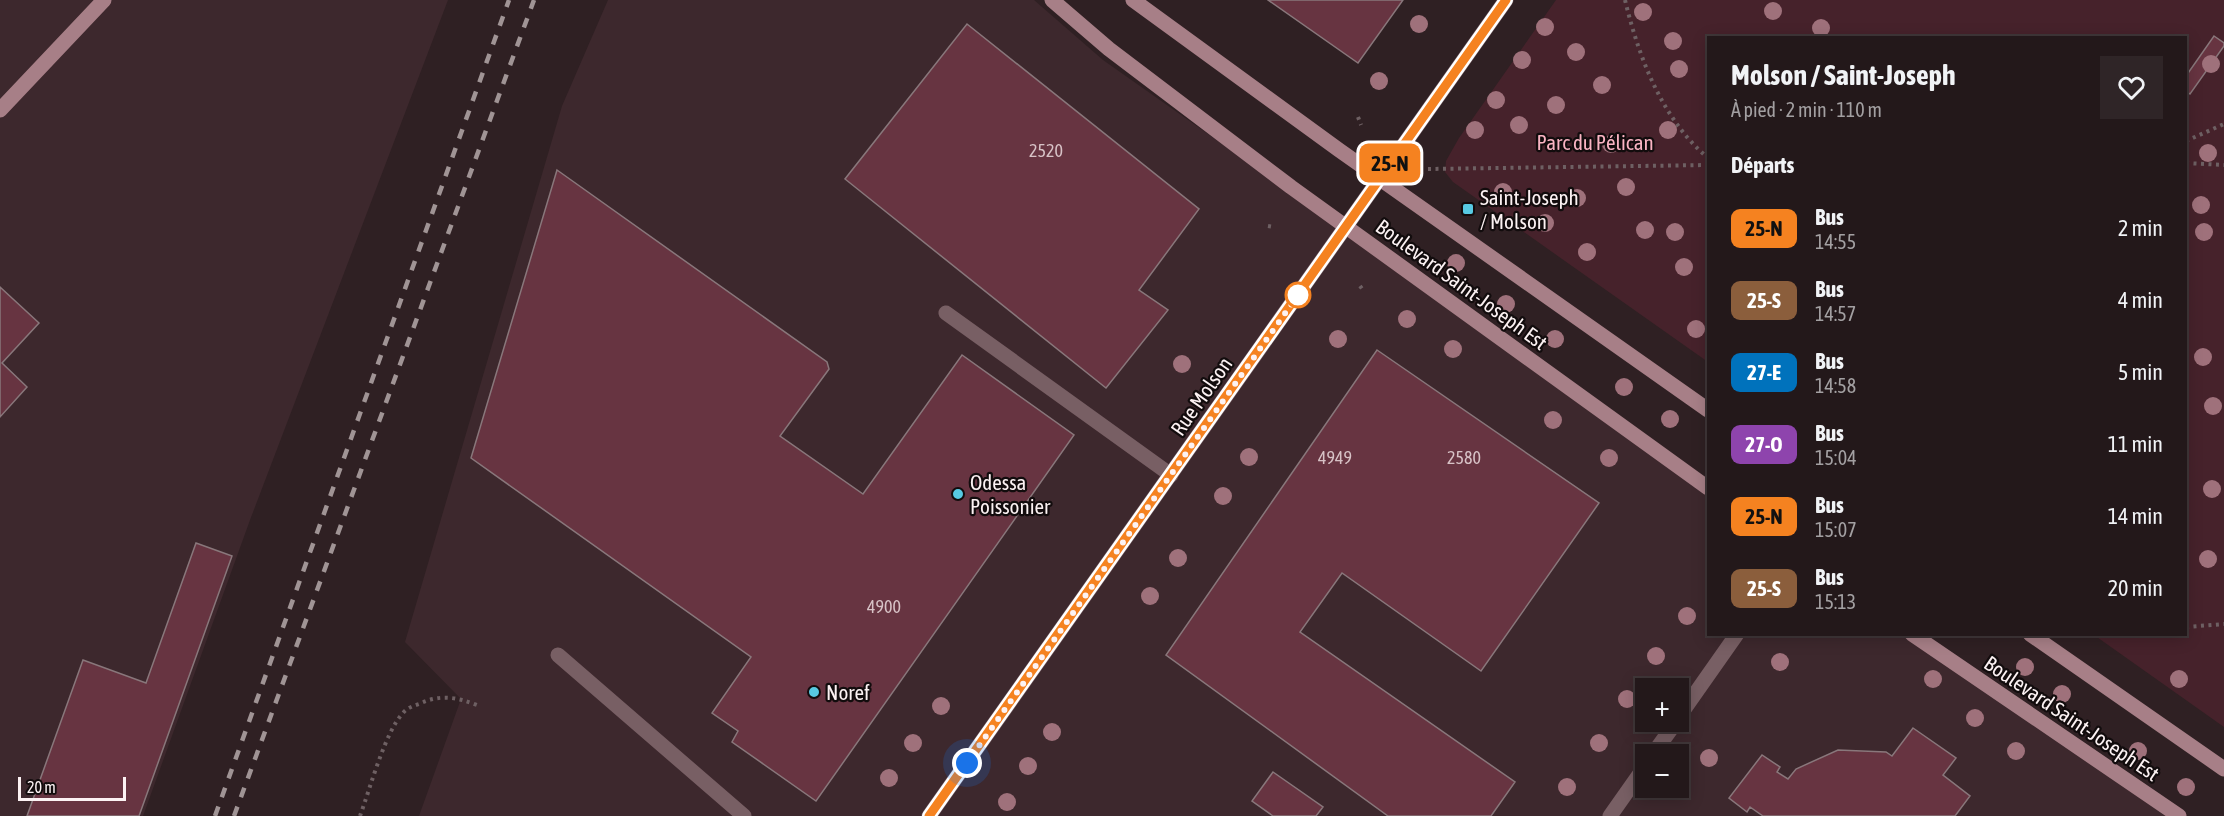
<!DOCTYPE html>
<html lang="fr">
<head>
<meta charset="utf-8">
<style>
  body { margin:0; font-family:"Asap Condensed",sans-serif; background:#2f2527; color:#f1f3f6; height:100vh; display:flex; flex-direction:column; font-size:22px; white-space:nowrap }
  * { box-sizing:border-box; margin:0 }
  p { font-size:20px; color:#a3a0a2 }
  .icon { flex:none; width:33px; height:33px; fill:none; stroke:currentColor; stroke-width:2; stroke-linecap:round; stroke-linejoin:round }
  .map { position:relative; flex:1; overflow:hidden }
  .side { position:absolute; left:1707px; top:36px; width:480px; height:600px; display:flex; flex-direction:column; background:#23181a; border-radius:0px; box-shadow:0 3px 15px #0003,0 0 0 2px #403739 }
  .side>* { flex:none }
  .badge { padding:0 12px; border-radius:9px; font-size:21px; line-height:39px }
  .tools { position:absolute; left:1635px; top:678px; display:grid; gap:12px }
  .tools a { display:grid; place-items:center; width:54px; height:54px; border-radius:0px; background:#23181a; box-shadow:0 3px 15px #0003,0 0 0 2px #403739; font-size:30px }
  .scale { position:absolute; left:18px; bottom:15px; width:108px; box-sizing:border-box; padding-left:6px; border:3px solid #fcf2f3; border-top:0; font-size:16px; line-height:21px; white-space:nowrap; color:#fcf2f3; -webkit-text-stroke:4px #120c0d; paint-order:stroke }
  .you { position:absolute; width:30px; height:30px; margin:-15px; border:4px solid #fff; border-radius:50%; background:#1a73e8; box-shadow:0 0 0 9px #1a73e833 }
  .map>.badge { position:absolute; translate:-50% -50%; box-shadow:0 0 0 3px #fff }
  h2 { padding:0 24px; font-size:22px; line-height:54px }
  .round { display:grid; place-items:center; flex:none; width:63px; height:63px; border-radius:0px; background:#2f2527 }
  .headline { display:flex; align-items:center; justify-content:space-between; height:102px; padding:0 24px }
  h1 { font-size:28px; font-weight:700; line-height:45px }
  ul { padding:0; list-style:none }
  li { display:flex; align-items:center; gap:18px; height:72px; padding:0 24px }
  li div { flex:1 }
  li b { display:block; font-size:22px }
  li em { font-style:normal }
  li .badge { min-width:66px; font-weight:700; text-align:center }
  .map>svg:first-child { display:block }
  .built { fill:#3d282d; fill-rule:evenodd }
  .green { fill:#46222b }
  .building { fill:#673441; stroke:#89777b; stroke-width:1.5 }
  .lines { fill:none; stroke-linecap:round; stroke-linejoin:round }
  .path { stroke:#6e6063; stroke-width:4; stroke-dasharray:3 4.5; stroke-linecap:butt }
  .service { stroke:#785f64; stroke-width:15 }
  .minor { stroke:#785f64; stroke-width:15 }
  .secondary { stroke:#a77f87; stroke-width:15 }
  .rail { stroke:#a09495; stroke-width:4.5; stroke-dasharray:10 10; stroke-linecap:butt }
  .tree { fill:#9f717b }
  .line-casing { stroke:#fff; stroke-width:14 }
  .line { stroke:#f58220; stroke-width:9 }
  .walk { stroke:#fcf2f3; stroke-width:6; stroke-dasharray:0 10.8 }
  .poi-dot { fill:#57c9e2; stroke:#120c0d; stroke-width:2 }
  .stop-dot { fill:#fff; stroke:#f58220; stroke-width:3 }
  .labels { text-anchor:middle; dominant-baseline:central; stroke-width:4.5; stroke-linejoin:round; paint-order:stroke }
  .number-label { font-size:18px; fill:#d7c2c6 }
  .park-label { font-size:21px; fill:#fab4c3; stroke:#120c0d }
  .poi-label { font-size:21px; fill:#fcf2f3; stroke:#120c0d; text-anchor:start }
  .street-label { font-size:21px; fill:#fcf2f3; stroke:#120c0d }
</style>
</head>
<body>
<div class="map">
<svg width="2224" height="816" viewBox="0 0 2224 816">
  <rect width="100%" height="100%" fill="#2f2023"/>
  <path class="built" d="M0,0H448L250,520L143,816H0Z
    M608,0H1034L1103,60L1708,486V634L1922,635L2182,816H419L461,699L405,642L562,106ZM1646,688H1678V722H1646ZM1646,754H1678V788H1646Z"/>
  <path class="green" d="M1556,0H2224V727L2094,635L2186,634V38H1708V362L1453,182L1445,172L1446,161L1459,138Z"/>
  <path class="building" d="M1268,0H1403L1358,63Z
    M967,24L1199,209L1139,290L1168,310L1106,388L845,179Z
    M2214,36L2224,43V46L2190,94L2186,91V76Z
    M557,170L827,362L829,369L780,436L863,494L962,355L1074,435L816,801L732,742L738,731L712,713L751,657L471,458Z
    M0,287L39,323L2,363L27,387L0,417Z
    M1377,350L1599,503L1481,671L1342,573L1300,632L1515,782L1491,816H1388L1166,655Z
    M196,543L232,556L139,816H27L83,660L146,683Z
    M1913,728L1956,758L1943,775L1970,796L1955,816H1763L1750,807L1747,812L1729,798L1762,755L1780,767L1777,772L1788,779L1796,769L1838,750L1886,752L1892,756Z
    M1273,772L1323,807L1316,816H1273L1252,801Z"/>
  <g class="lines">
    <path class="path" d="M1625,0C1639,58 1662,119 1708,158
      M1358,117L1361,125
      M2186,141L2224,124
      M2186,163L2224,165
      M1428,169L1708,165
      M1268,226L1274,227
      M1360,286L1363,290
      M2186,627L2224,624
      M360,816C370,789 385,732 403,713C407,708 413,706 419,704C440,694 456,697 477,705"/>
    <path class="service" d="M946,313L1171,475
      M558,655L744,816"/>
    <path class="minor" d="M1678,718L1737,634
      M1653,754L1676,722
      M929,816L1506,0
      M1610,816L1646,765"/>
    <path class="secondary" d="M1052,0L1109,49L1291,187L1708,488
      M1133,0L1339,150L1708,410
      M0,110L104,0
      M1912,634L2179,816
      M2030,634L2224,769"/>
    <path class="rail" d="M215,816L509,0
      M234,816L534,0"/>
  </g>
  <g class="tree">
    <circle cx="1773" cy="11" r="9"/>
    <circle cx="1643" cy="12" r="9"/>
    <circle cx="1419" cy="24" r="9"/>
    <circle cx="1545" cy="27" r="9"/>
    <circle cx="1821" cy="28" r="9"/>
    <circle cx="1673" cy="41" r="9"/>
    <circle cx="1576" cy="52" r="9"/>
    <circle cx="1522" cy="60" r="9"/>
    <circle cx="2211" cy="64" r="9"/>
    <circle cx="1679" cy="69" r="9"/>
    <circle cx="1379" cy="81" r="9"/>
    <circle cx="1602" cy="85" r="9"/>
    <circle cx="1496" cy="100" r="9"/>
    <circle cx="1556" cy="105" r="9"/>
    <circle cx="1519" cy="125" r="9"/>
    <circle cx="1475" cy="130" r="9"/>
    <circle cx="1668" cy="130" r="9"/>
    <circle cx="1611" cy="144" r="9"/>
    <circle cx="2208" cy="153" r="9"/>
    <circle cx="1626" cy="187" r="9"/>
    <circle cx="1503" cy="192" r="9"/>
    <circle cx="1577" cy="198" r="9"/>
    <circle cx="2201" cy="205" r="9"/>
    <circle cx="1545" cy="223" r="9"/>
    <circle cx="1645" cy="230" r="9"/>
    <circle cx="1675" cy="232" r="9"/>
    <circle cx="2204" cy="232" r="9"/>
    <circle cx="1587" cy="252" r="9"/>
    <circle cx="1456" cy="263" r="9"/>
    <circle cx="1684" cy="267" r="9"/>
    <circle cx="1506" cy="304" r="9"/>
    <circle cx="1407" cy="319" r="9"/>
    <circle cx="1696" cy="329" r="9"/>
    <circle cx="1338" cy="339" r="9"/>
    <circle cx="1555" cy="339" r="9"/>
    <circle cx="1453" cy="349" r="9"/>
    <circle cx="2203" cy="357" r="9"/>
    <circle cx="1182" cy="364" r="9"/>
    <circle cx="1624" cy="387" r="9"/>
    <circle cx="2213" cy="406" r="9"/>
    <circle cx="1670" cy="419" r="9"/>
    <circle cx="1553" cy="420" r="9"/>
    <circle cx="1249" cy="457" r="9"/>
    <circle cx="1609" cy="458" r="9"/>
    <circle cx="2212" cy="489" r="9"/>
    <circle cx="1223" cy="496" r="9"/>
    <circle cx="1178" cy="558" r="9"/>
    <circle cx="2208" cy="559" r="9"/>
    <circle cx="1150" cy="596" r="9"/>
    <circle cx="1687" cy="616" r="9"/>
    <circle cx="1656" cy="656" r="9"/>
    <circle cx="1780" cy="662" r="9"/>
    <circle cx="2025" cy="667" r="9"/>
    <circle cx="1933" cy="679" r="9"/>
    <circle cx="2179" cy="679" r="9"/>
    <circle cx="2062" cy="694" r="9"/>
    <circle cx="1627" cy="699" r="9"/>
    <circle cx="941" cy="706" r="9"/>
    <circle cx="1975" cy="718" r="9"/>
    <circle cx="1052" cy="732" r="9"/>
    <circle cx="913" cy="743" r="9"/>
    <circle cx="1599" cy="743" r="9"/>
    <circle cx="2016" cy="751" r="9"/>
    <circle cx="2138" cy="751" r="9"/>
    <circle cx="1709" cy="758" r="9"/>
    <circle cx="1028" cy="766" r="9"/>
    <circle cx="889" cy="778" r="9"/>
    <circle cx="1567" cy="787" r="9"/>
    <circle cx="2186" cy="787" r="9"/>
    <circle cx="1007" cy="802" r="9"/>
  </g>
  <g class="lines">
    <defs>
      <path id="line" d="M929,816L1506,0"/>
    </defs>
    <use href="#line" class="line-casing"/>
    <use href="#line" class="line"/>
    <path class="walk" d="M967,763L1303,288L1298,295"/>
  </g>
  <g class="poi-dot">
    <rect x="1462" y="203" width="12" height="12" rx="3"/>
    <circle cx="958" cy="494" r="6"/>
    <circle cx="814" cy="692" r="6"/>
  </g>
  <circle class="stop-dot" cx="1298" cy="295" r="12"/>
  <g class="labels">
    <g class="number-label">
      <text x="1046" y="150">2520</text>
      <text x="1335" y="457">4949</text>
      <text x="1464" y="457">2580</text>
      <text x="884" y="606">4900</text>
    </g>
    <g class="park-label">
      <text x="1595" y="142">Parc du Pélican</text>
    </g>
    <g class="poi-label">
      <text x="1480" y="197">Saint-Joseph<tspan x="1480" dy="24">/ Molson</tspan></text>
      <text x="970" y="482">Odessa<tspan x="970" dy="24">Poissonier</tspan></text>
      <text x="826" y="692">Noref</text>
    </g>
    <g class="street-label">
      <text transform="translate(1462 284) rotate(36)">Boulevard Saint-Joseph Est</text>
      <text transform="translate(1201 396) rotate(-55)">Rue Molson</text>
      <text transform="translate(2072 718) rotate(34)">Boulevard Saint-Joseph Est</text>
    </g>
  </g>
</svg>
<div class="tools">
<a>+</a>
<a>−</a>
</div>
<div class="scale">20 m</div>
<div class="you" style="left:967px;top:763px"></div>
<b class="badge" style="left:1390px;top:163px;background:#f58220;color:#111">25-N</b>
<section class="side">
<div class="headline"><div><h1>Molson / Saint-Joseph</h1><p>À pied · 2 min · 110 m</p></div><a class="round"><svg class="icon" aria-label="heart" viewBox="0 0 24 24"><path d="M12 20l-8-8c-3-5 5-10 8-4 3-6 11-1 8 4z"/></svg></a></div>
<h2>Départs</h2>
<ul>
<li><span class="badge" style="background:#f58220;color:#111">25-N</span><div><b>Bus</b><p>14:55</p></div><em>2 min</em></li>
<li><span class="badge" style="background:#8b5e3c;color:#fff">25-S</span><div><b>Bus</b><p>14:57</p></div><em>4 min</em></li>
<li><span class="badge" style="background:#0072bc;color:#fff">27-E</span><div><b>Bus</b><p>14:58</p></div><em>5 min</em></li>
<li><span class="badge" style="background:#8e44ad;color:#fff">27-O</span><div><b>Bus</b><p>15:04</p></div><em>11 min</em></li>
<li><span class="badge" style="background:#f58220;color:#111">25-N</span><div><b>Bus</b><p>15:07</p></div><em>14 min</em></li>
<li><span class="badge" style="background:#8b5e3c;color:#fff">25-S</span><div><b>Bus</b><p>15:13</p></div><em>20 min</em></li>
</ul>
</section>
</div>
</body>
</html>
